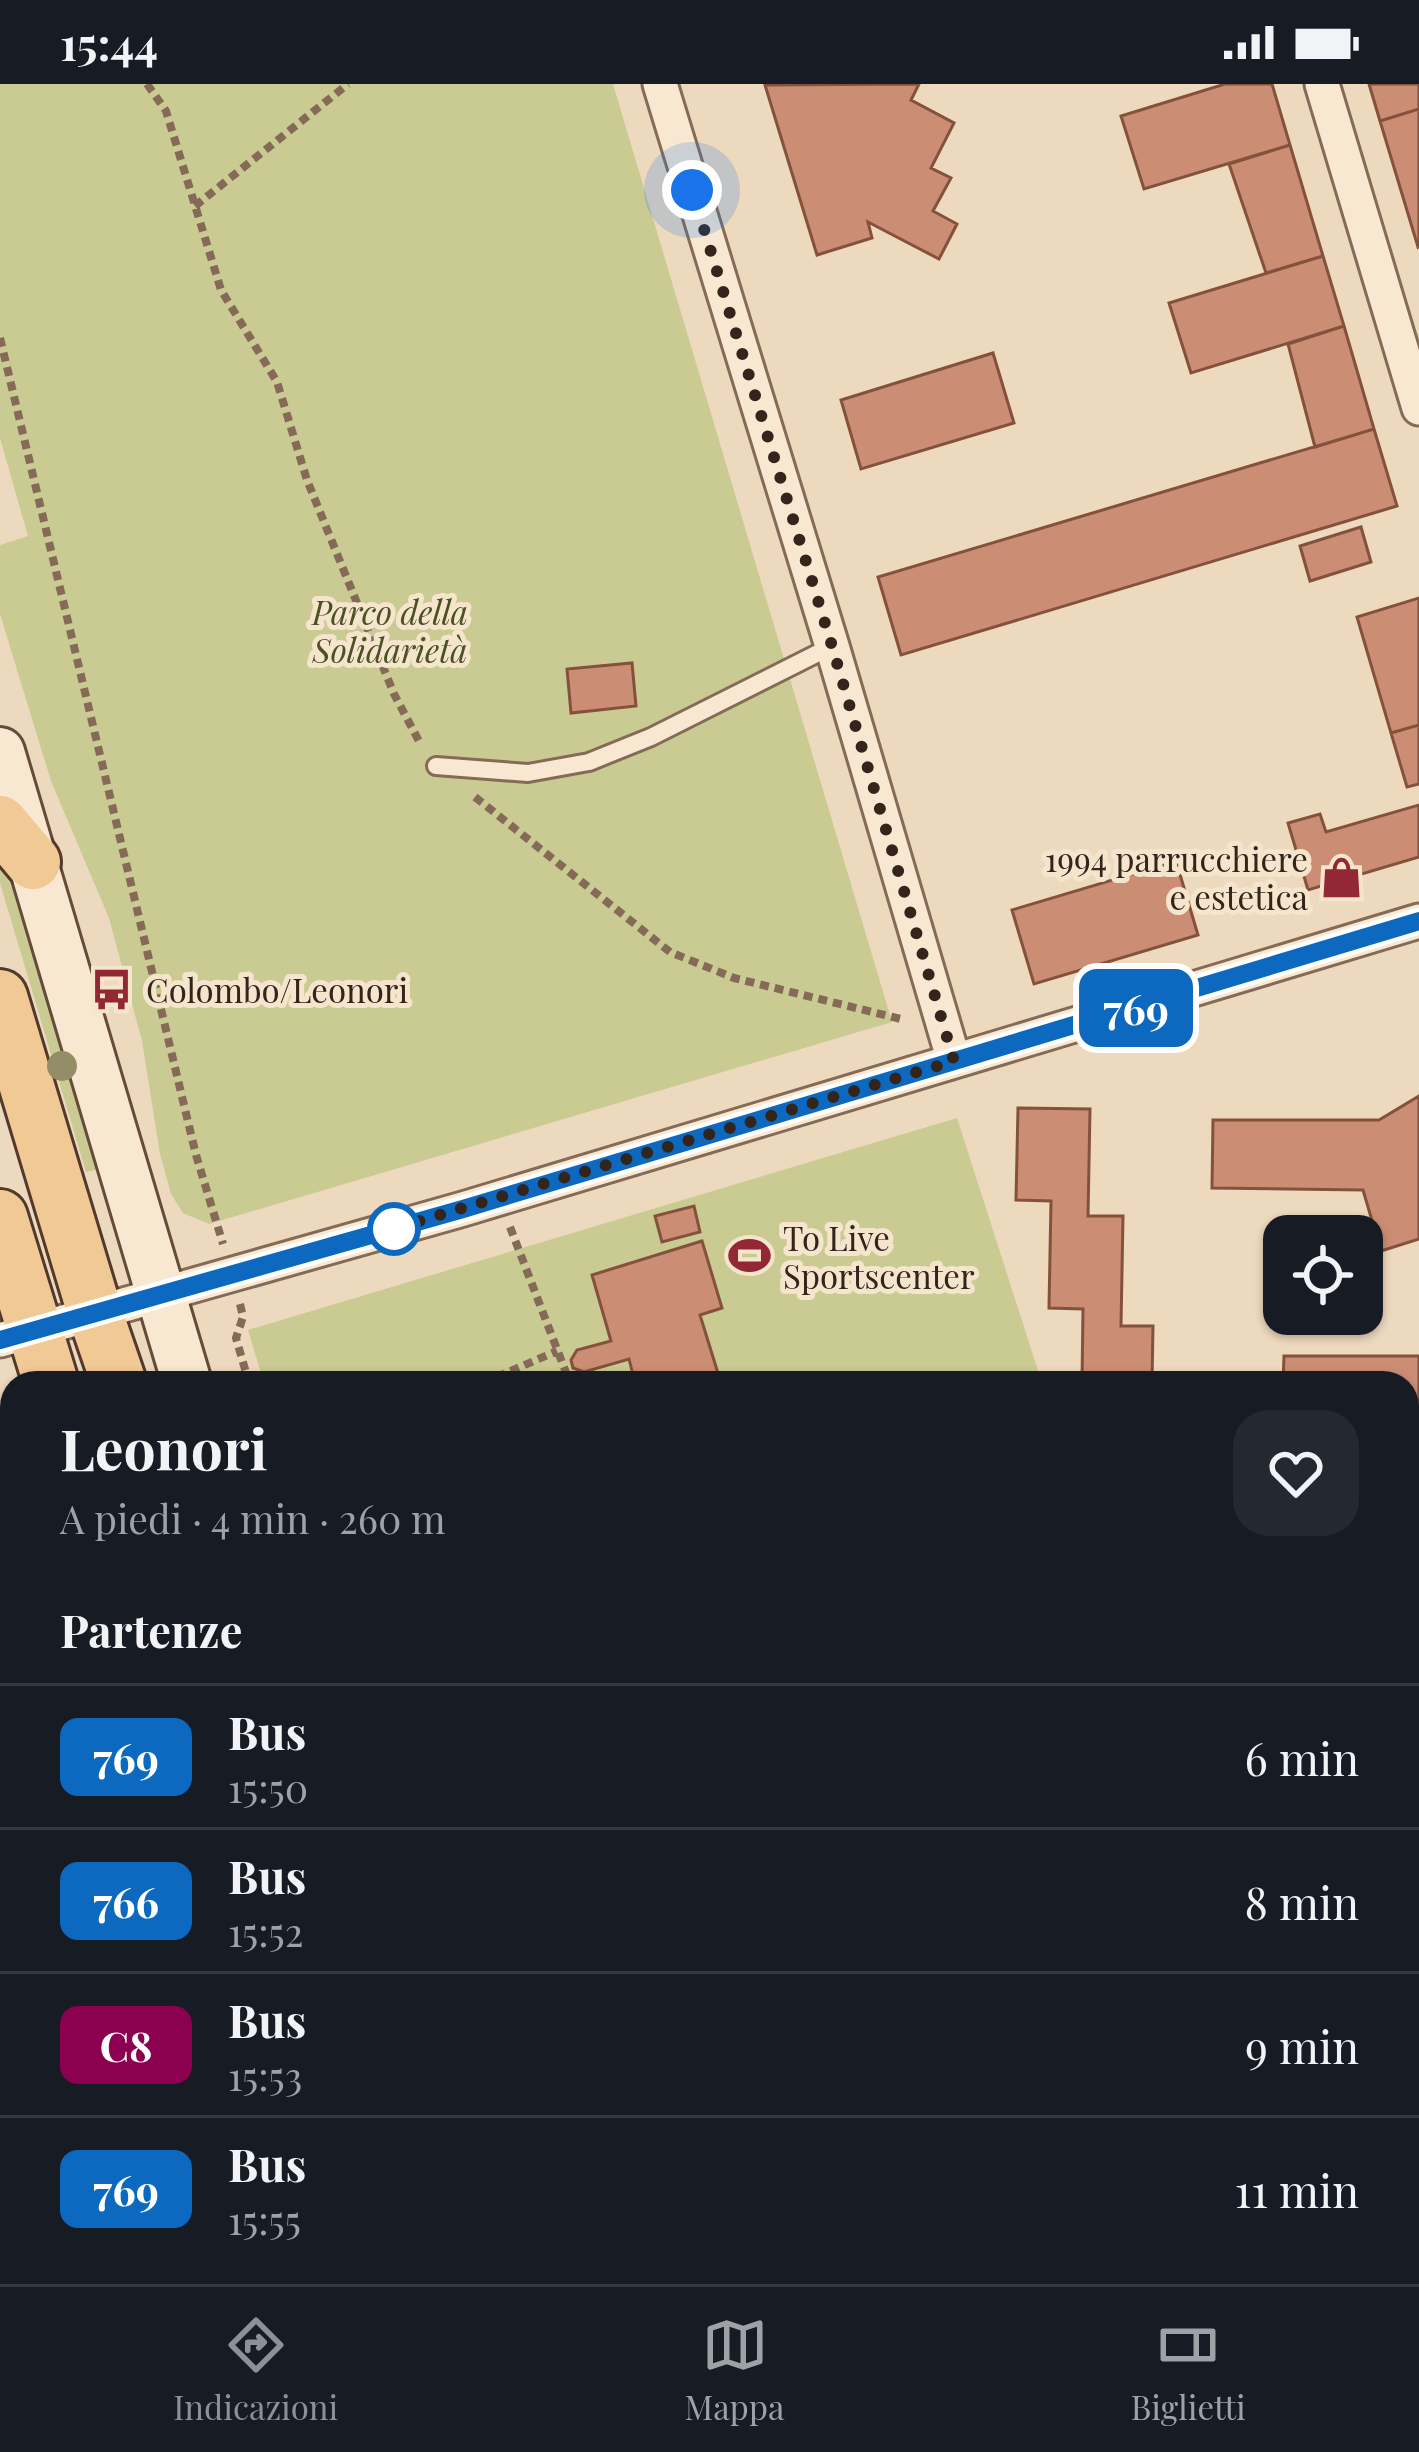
<!DOCTYPE html>
<html lang="it">
<head>
<meta charset="utf-8">
<style>
  body { margin:0; font-family:"Playfair Display",serif; background:#242831; color:#f1f3f6; height:100vh; display:flex; flex-direction:column; font-size:45px; white-space:nowrap }
  * { box-sizing:border-box; margin:0 }
  p { font-size:39px; color:#9ea1a6 }
  .icon { flex:none; width:66px; height:66px; fill:none; stroke:currentColor; stroke-width:2; stroke-linecap:round; stroke-linejoin:round }
  .map { position:relative; flex:1; overflow:hidden }
  .details { position:absolute; left:0px; top:1287px; width:1419px; height:915px; display:flex; flex-direction:column; background:#171b24; border-radius:36px 36px 0 0; box-shadow:0 3px 9px #0004 }
  .details>* { flex:none }
  .badge { padding:0 24px; border-radius:18px; font-size:42px; line-height:78px }
  .buttons { position:absolute; left:1263px; top:1131px; display:grid; gap:24px }
  .buttons a { display:grid; place-items:center; width:120px; height:120px; border-radius:24px; background:#171b24; box-shadow:0 3px 9px #0004; font-size:60px }
  .you { position:absolute; width:60px; height:60px; margin:-30px; border:9px solid #fff; border-radius:50%; background:#1a73e8; box-shadow:0 0 0 18px #1a73e833 }
  .map>.badge { position:absolute; translate:-50% -50%; box-shadow:0 0 0 6px #fff }
  h2 { padding:0 60px; font-size:45px; line-height:108px }
  .round { display:grid; place-items:center; flex:none; width:126px; height:126px; border-radius:36px; background:#242831 }
  .head { display:flex; align-items:center; justify-content:space-between; height:204px; padding:0 60px }
  h1 { font-size:57px; font-weight:700; line-height:90px }
  ul { padding:0; list-style:none }
  li { display:flex; align-items:center; gap:36px; height:144px; padding:0 60px; border-top:3px solid #363941 }
  li div { flex:1 }
  li b { display:block; font-size:45px }
  li em { font-style:normal }
  li .badge { min-width:132px; font-weight:700; text-align:center }
  .status { display:flex; justify-content:space-between; align-items:center; height:84px; padding:0 60px; background:#171b24; direction:ltr }
  .status svg { height:33px; fill:currentColor }
  .menu { display:flex; justify-content:space-around; align-items:center; height:168px; border-top:3px solid #363941; background:#171b24; font-size:33px; color:#9ea1a6 }
  .menu a { display:grid; justify-items:center; gap:6px }
  .menu .on { color:#8c9099 }
  .map>svg:first-child { display:block }
  .green { fill:#caca93 }
  .building { fill:#cb8e74; stroke:#84513d; stroke-width:3 }
  .lines { fill:none; stroke-linecap:round; stroke-linejoin:round }
  .lane-casing { stroke:#856a57; stroke-width:22 }
  .street-casing { stroke:#856a57; stroke-width:39 }
  .secondary-casing { stroke:#664b3b; stroke-width:54 }
  .primary-casing { stroke:#52392c; stroke-width:60 }
  .path { stroke:#856a57; stroke-width:8; stroke-dasharray:9 6; stroke-linecap:butt }
  .lane { stroke:#f8e8d1; stroke-width:16 }
  .street { stroke:#f8e8d1; stroke-width:33 }
  .secondary { stroke:#f8e8d1; stroke-width:48 }
  .primary { stroke:#f1c995; stroke-width:54 }
  .tree { fill:#938e68 }
  .line-casing { stroke:#fff; stroke-width:27 }
  .line { stroke:#0c69bf; stroke-width:18 }
  .walk { stroke:#34251c; stroke-width:12; stroke-dasharray:0 21.6 }
  .stop-dot { fill:#fff; stroke:#0c69bf; stroke-width:6 }
  .labels { text-anchor:middle; dominant-baseline:central; stroke-width:10; stroke-linejoin:round; paint-order:stroke }
  .park-label { font-size:33px; font-style:italic; fill:#4a5122; stroke:#f5e5cd }
  .poi-label { font-size:33px; fill:#34251c; stroke:#f5e5cd; text-anchor:start }
</style>
</head>
<body>
<div class="status"><b>15:44</b><svg viewBox="0 0 49 12"><path d="M0 12V9h3v3zM5 12V6h3v6zM10 12V3h3v9zM15 12V0h3v12zM26 1h20v11H26zM47 4h2v5h-2z"/></svg></div>
<div class="map">
<svg width="1419" height="2200" viewBox="0 0 1419 2200">
  <rect width="100%" height="100%" fill="#edd9be"/>
  <path class="green" d="M0,0H613L892,938L209,1140L183,1129L171,1110L160,1070L142,957L109,834L51,697L0,530V461L28,452L0,354Z
    M0,758L12,775L103,1084L86,1088L0,799Z
    M957,1034L1042,1299H264L248,1246Z
    M498,2190H1198L1201,2200H501Z"/>
  <path class="building" d="M919,0L911,16L954,39L931,84L951,94L933,127L957,140L939,175L868,138L872,154L817,171L765,1Z
    M1225,0H1272L1290,61L1144,105L1121,32Z
    M1369,0H1419V25L1380,37Z
    M1419,25V162L1418,163L1380,37Z
    M1290,61L1323,172L1266,189L1229,80Z
    M1323,172L1344,242L1191,289L1169,219Z
    M1344,242L1374,345L1315,363L1288,260Z
    M993,269L1014,339L861,385L841,316Z
    M1374,345L1397,422L901,571L878,493Z
    M1361,443L1371,478L1310,497L1300,462Z
    M1419,514V641L1391,649L1357,533Z
    M632,579L636,622L571,629L567,585Z
    M1419,641V700L1407,703L1391,649Z
    M1419,721V773L1308,806L1288,739L1320,730L1326,748Z
    M1176,777L1198,851L1034,900L1012,826Z
    M1419,1012V1155L1381,1167L1363,1106L1212,1104L1213,1036H1379Z
    M1018,1024L1090,1025L1088,1132H1123L1121,1242H1153L1152,1299H1082L1083,1225L1049,1224L1051,1117L1016,1116Z
    M694,1122L700,1148L662,1158L655,1132Z
    M702,1157L722,1224L700,1231L721,1299H635L629,1275L584,1288L573,1284L571,1276L577,1266L611,1257L592,1191Z
    M1284,1272H1419V1342H1407V1299H1283Z
    M1407,1511H1419V1580H1407Z
    M11,2052L12,2150L8,2152L0,2128V2055Z
    M9,2054L12,2065V2146L1,2150L3,2155L0,2157V2056Z
    M1407,2121H1419L1418,2200H1349V2190H1407Z
    M795,2190H868L872,2200H799Z"/>
  <g class="lines">
    <defs>
      <path id="lane" d="M436,682L528,689L589,678L651,653L832,562"/>
      <path id="street" d="M660,0L832,562L954,977
        M1322,0L1419,324
        M0,1256L463,1125L1419,837
        M0,1891L12,1935
        M0,2187L12,2184
        M1269,2190L1272,2200"/>
      <path id="secondary" d="M0,668L187,1299
        M0,1490L12,1532
        M1407,1787L1419,1783
        M222,2190L225,2200
        M457,2190L460,2200"/>
      <path id="primary" d="M0,739L33,778
        M0,913L95,1229L119,1299
        M0,1133L51,1299
        M317,2190L320,2200
        M383,2190L385,2200"/>
    </defs>
    <use href="#lane" class="lane-casing"/>
    <use href="#street" class="street-casing"/>
    <use href="#secondary" class="secondary-casing"/>
    <use href="#primary" class="primary-casing"/>
    <path class="path" d="M147,0L166,27L221,206L277,298L307,396L394,610L421,661
      M195,122L348,0
      M0,254L196,1071L223,1160
      M475,713L670,868L734,894L905,936
      M510,1143L570,1299
      M240,1220L243,1233L236,1254L249,1299
      M483,1299L557,1267
      M70,2190L74,2200
      M535,2190L538,2200"/>
    <use href="#lane" class="lane"/>
    <use href="#street" class="street"/>
    <use href="#secondary" class="secondary"/>
    <use href="#primary" class="primary"/>
  </g>
  <circle class="tree" cx="62" cy="982" r="15"/>
  <g class="lines">
    <defs>
      <path id="line" d="M0,1256L463,1125L1419,837"/>
    </defs>
    <use href="#line" class="line-casing"/>
    <use href="#line" class="line"/>
    <path class="walk" d="M394,1145L386,1147L954,977L832,562L692,106"/>
  </g>
  <defs>
    <symbol id="shop-bare" viewBox="-9 -9 18 18"><path d="M-5-2.5h2.3a2.7 3.5 0 0 1 5.4 0H5L5.5 6h-11ZM-1.5-2.5h3a1.5 2.3 0 0 0-3 0Z" fill="#932835" stroke="#f5e5cd" stroke-width="2.5" paint-order="stroke"/></symbol>
    <symbol id="bus-bare" viewBox="-9 -9 18 18"><path d="M-5-6H5V4H4V6H2V4H-2V6H-4V4H-5ZM-3.5-4V0h7V-4ZM-3.5 1.2v1.5H-2V1.2ZM2 1.2v1.5H3.5V1.2Z" fill="#932835" stroke="#f5e5cd" stroke-width="2.5" paint-order="stroke"/></symbol>
    <symbol id="stadium-bare" viewBox="-9 -9 18 18"><path d="M0-5a6.5 5 0 1 0 0 10a6.5 5 0 1 0 0-10ZM-3.5-1.8h7v3.6h-7Z" fill="#932835" stroke="#f5e5cd" stroke-width="2.5" paint-order="stroke"/></symbol>
  </defs>
  <g fill-rule="evenodd">
    <use href="#shop-bare" x="1312" y="764" width="59" height="59"/>
    <use href="#bus-bare" x="82" y="876" width="59" height="59"/>
    <use href="#stadium-bare" x="720" y="1142" width="59" height="59"/>
  </g>
  <circle class="stop-dot" cx="394" cy="1145" r="24"/>
  <g class="labels">
    <g class="park-label">
      <text x="390" y="527">Parco della<tspan x="390" dy="38">Solidarietà</tspan></text>
    </g>
    <g class="poi-label">
      <text x="1308" y="774" text-anchor="end">1994 parrucchiere<tspan x="1308" dy="38">e estetica</tspan></text>
      <text x="146" y="905">Colombo/Leonori</text>
      <text x="783" y="1153">To Live<tspan x="783" dy="38">Sportscenter</tspan></text>
    </g>
  </g>
</svg>
<div class="buttons">
<a><svg class="icon" aria-label="locate" viewBox="0 0 24 24"><circle cx="12" cy="12" r="6"/><path d="M12 2v4M12 18v4M2 12h4M18 12h4"/></svg></a>
</div>
<div class="you" style="left:692px;top:106px"></div>
<b class="badge" style="left:1136px;top:924px;background:#0c69bf;color:#fff">769</b>
<section class="details">
<div class="head"><div><h1>Leonori</h1><p>A piedi · 4 min · 260 m</p></div><a class="round"><svg class="icon" aria-label="heart" viewBox="0 0 24 24"><path d="M12 20l-8-8c-3-5 5-10 8-4 3-6 11-1 8 4z"/></svg></a></div>
<h2>Partenze</h2>
<ul>
<li><span class="badge" style="background:#0c69bf;color:#fff">769</span><div><b>Bus</b><p>15:50</p></div><em>6 min</em></li>
<li><span class="badge" style="background:#0c69bf;color:#fff">766</span><div><b>Bus</b><p>15:52</p></div><em>8 min</em></li>
<li><span class="badge" style="background:#8b004f;color:#fff">C8</span><div><b>Bus</b><p>15:53</p></div><em>9 min</em></li>
<li><span class="badge" style="background:#0c69bf;color:#fff">769</span><div><b>Bus</b><p>15:55</p></div><em>11 min</em></li>
</ul>
</section>
</div>
<nav class="menu">
<a class="on"><svg class="icon" aria-label="directions" viewBox="0 0 24 24"><path d="M12 3l9 9-9 9-9-9zM9 14v-3h6M13 9l2 2-2 2"/></svg>Indicazioni</a>
<a><svg class="icon" aria-label="map" viewBox="0 0 24 24"><path d="M3 6l6-2 6 2 6-2v14l-6 2-6-2-6 2zM9 4v14M15 6v14"/></svg>Mappa</a>
<a><svg class="icon" aria-label="tickets" viewBox="0 0 24 24"><path d="M3 7h18v10H3zM15 7v10"/></svg>Biglietti</a>
</nav>
</body>
</html>
